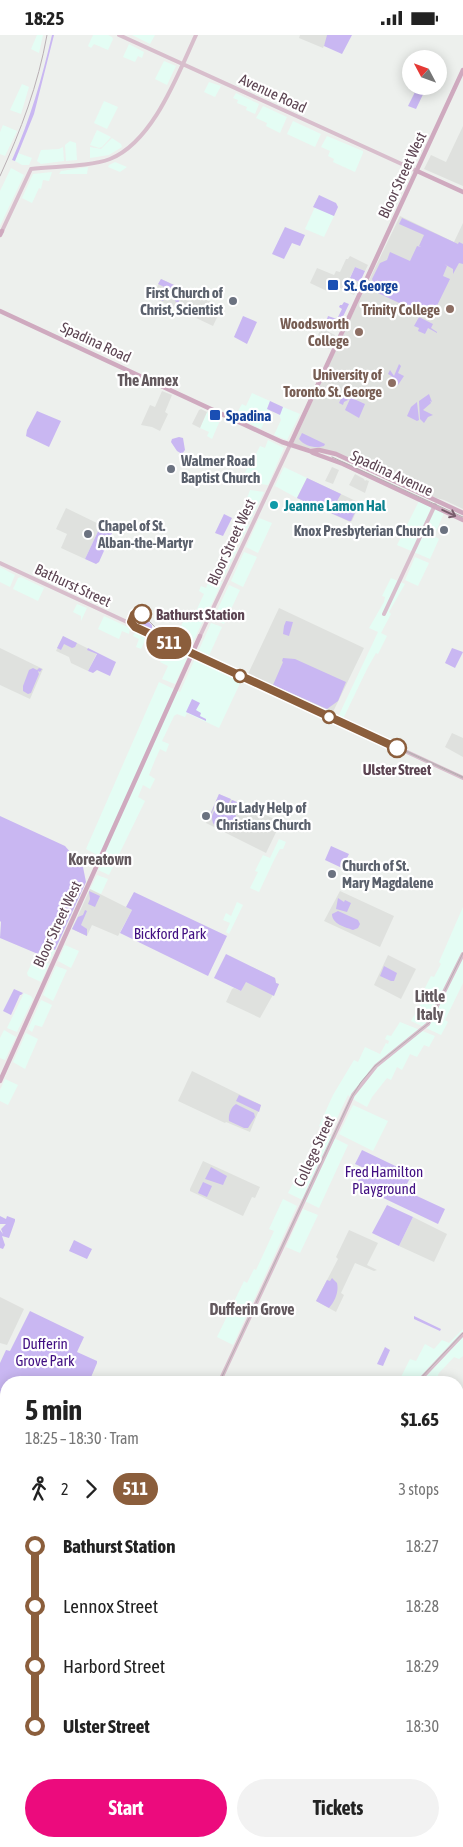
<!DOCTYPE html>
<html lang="en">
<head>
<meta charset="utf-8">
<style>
  body { margin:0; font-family:"Asap Condensed",sans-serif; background:#f2f2f2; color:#222; height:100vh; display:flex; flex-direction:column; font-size:19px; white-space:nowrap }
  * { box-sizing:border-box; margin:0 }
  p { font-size:16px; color:#767676 }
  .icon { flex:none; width:28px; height:28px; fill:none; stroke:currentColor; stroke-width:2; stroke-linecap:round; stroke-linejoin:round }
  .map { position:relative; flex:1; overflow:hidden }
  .side { position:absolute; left:0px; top:1341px; width:464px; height:471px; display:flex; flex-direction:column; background:#fff; border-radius:20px 20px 0 0; box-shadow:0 2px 12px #0003 }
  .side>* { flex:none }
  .badge { padding:0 10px; border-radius:16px; font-size:18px; line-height:32px }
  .needle { width:32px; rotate:311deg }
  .fabs { position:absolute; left:402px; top:15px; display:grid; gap:10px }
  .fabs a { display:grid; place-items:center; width:45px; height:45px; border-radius:50%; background:#fff; box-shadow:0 2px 12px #0003; font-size:25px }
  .map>.badge { position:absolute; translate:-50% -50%; box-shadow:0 0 0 2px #fff }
  .legs { display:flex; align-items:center; gap:8px; height:55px; padding:0 25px; font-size:16px }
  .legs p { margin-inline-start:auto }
  .head { display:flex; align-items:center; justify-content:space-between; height:85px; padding:0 25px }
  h1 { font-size:28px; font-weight:700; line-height:38px }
  .primary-button { display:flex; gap:10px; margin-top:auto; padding:10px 25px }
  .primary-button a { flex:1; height:58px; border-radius:30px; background:#ec0b7d; color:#fff; font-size:20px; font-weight:700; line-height:58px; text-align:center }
  .primary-button a+a { background:#f2f2f2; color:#222 }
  ul { padding:0 25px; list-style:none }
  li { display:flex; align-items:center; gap:18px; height:60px; font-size:19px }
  li i { display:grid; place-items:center; width:8px; height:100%; margin:0 6px; background:currentColor }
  li i::after { content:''; width:12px; height:12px; margin:-6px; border:4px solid; border-radius:50%; background:#fff }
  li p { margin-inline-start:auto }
  li:first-child i { background:linear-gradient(#0000 50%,currentColor 0) }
  li:last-child i { background:linear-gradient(currentColor 50%,#0000 0) }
  .status { display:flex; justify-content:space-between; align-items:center; height:35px; padding:0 25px; background:#fff; direction:ltr }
  .status svg { height:14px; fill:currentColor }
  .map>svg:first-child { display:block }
  .commercial { fill:#e4fdf4 }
  .education { fill:#dfe1de }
  .green { fill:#c9b7f2 }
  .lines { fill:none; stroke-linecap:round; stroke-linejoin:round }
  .secondary { stroke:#d8becc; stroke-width:4 }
  .primary { stroke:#cfaabf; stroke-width:4.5 }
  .tram { stroke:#b8aeb3; stroke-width:1 }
  .rail { stroke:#b8aeb3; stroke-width:1 }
  .oneway { stroke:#795e6d }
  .line-1-casing { stroke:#fff; stroke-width:11 }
  .line-1 { stroke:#8b5e3c; stroke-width:8 }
  .transit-dot { fill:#1a4fb4; stroke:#fff; stroke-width:2 }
  .worship-dot { fill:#6b7280; stroke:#fff; stroke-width:2 }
  .education-dot { fill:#8d6e63; stroke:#fff; stroke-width:2 }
  .culture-dot { fill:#0f9aa8; stroke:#fff; stroke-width:2 }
  .stop-1-dot { fill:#fff; stroke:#8b5e3c; stroke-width:2.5 }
  .labels { text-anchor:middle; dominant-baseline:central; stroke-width:4.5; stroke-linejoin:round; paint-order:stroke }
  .street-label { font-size:15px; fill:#5c4452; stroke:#fff }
  .transit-label { font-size:15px; font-weight:bold; fill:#164399; stroke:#fff; text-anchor:start }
  .worship-label { font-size:15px; font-weight:bold; fill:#5b616d; stroke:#fff; text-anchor:start }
  .education-label { font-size:15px; font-weight:bold; fill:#785e54; stroke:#fff; text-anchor:end }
  .culture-label { font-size:15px; font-weight:bold; fill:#0d838f; stroke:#fff; text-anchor:start }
  .stop-label { font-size:15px; font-weight:bold; fill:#5c4452; stroke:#fff; text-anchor:start }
  .park-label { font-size:15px; fill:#410f82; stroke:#fff }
  .neighbourhood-label { font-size:16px; font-weight:bold; fill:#63595e; stroke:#fff }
</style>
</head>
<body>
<div class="status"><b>18:25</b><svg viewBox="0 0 49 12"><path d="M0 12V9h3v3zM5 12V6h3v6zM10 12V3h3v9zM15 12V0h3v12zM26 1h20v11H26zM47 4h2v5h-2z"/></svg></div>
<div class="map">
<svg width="463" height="1812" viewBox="0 0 463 1812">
  <rect width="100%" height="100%" fill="#edf0ed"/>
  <path class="commercial" d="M37,0H43L39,18L31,14Z
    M93,0H108L112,2L113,4L108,15L94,9L91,13L88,11Z
    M132,0H155L150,9Z
    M129,9L144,17L142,23L138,21L135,27L123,22Z
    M164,26L176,31L167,50L155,44Z
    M209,47L221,51L215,62L204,57Z
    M22,49L29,52L21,79L10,75Z
    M236,58L259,69L255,79L246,75L247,72L237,68L238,65L233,63Z
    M104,66L118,72L107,94L94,88Z
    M263,71L287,82L280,98L266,91L267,88L256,83Z
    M293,86L321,99L315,112L287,99Z
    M3,90L17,96L5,121L0,119V97Z
    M97,95L111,102L102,112L99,113L90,110Z
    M327,101L363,116V118L355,137L333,127L334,124L328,121L330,116L321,112Z
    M112,103L121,109L122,112L109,120L90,123V112L101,114Z
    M70,106L76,108L77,125L66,126L65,110Z
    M63,112L64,126L41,129L37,126L41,115L59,114Z
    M18,118L32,123L29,130H22L15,126Z
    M115,127L127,132L120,137L108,132L109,130Z
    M88,132L87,139H59L61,136Z
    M11,133L24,140L0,191V156Z
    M52,137L49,146L43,145L41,154L39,153L32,168L22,163L33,139Z
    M315,172L334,181L324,202L305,194Z
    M252,358L270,366L267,374L270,375L261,394L235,381L242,369L246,371Z
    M283,372L300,379L287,405L274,400L281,385L279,379Z
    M207,377L221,383L212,404L207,401L209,397L200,393Z
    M268,405L284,413L268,450L252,448L253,445L248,440L245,445L242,444L252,423H254L260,411L265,413Z
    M284,432L307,443L297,463L275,451Z
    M250,455L264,457L250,486L240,482Z
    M419,466L444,478L434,501L439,504L430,524L397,510Z
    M259,483L272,488L258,518L246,512Z
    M238,485L249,490L239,509L229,505Z
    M227,508L238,513L223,543L213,538Z
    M244,517L257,522L243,552L231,546Z
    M415,522L429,528L418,551L405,545Z
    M0,532L15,540L10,552L0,547Z
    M211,541L222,547L206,581L196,576L204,559L199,556L201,551L206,553Z
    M21,542L44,553L38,566L13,554L18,543Z
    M391,543L405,549L389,577L391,579L381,598L387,601L378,619L376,618L367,634L343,684L338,682L378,597L369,593L384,567L385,562L382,561Z
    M229,550L240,555L224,589L213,584Z
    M77,569L87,573L81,586V581L73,577Z
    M188,576L204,584L190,613L174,606Z
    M104,581L130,593L129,599L122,596L119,604L98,594Z
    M211,588L222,592L207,625L243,642L219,693L187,678L185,682L177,679L174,681L162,706L169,709L166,717L160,714L155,725L149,740L155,744L150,754L143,750L138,762L145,766L109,840L98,835L103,823L86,814L159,647L180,657Z
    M136,596L147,601L141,614L136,612L139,604L133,601Z
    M167,611L188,621L175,649L162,644L168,631L160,627Z
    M279,804L286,807L283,814H280L275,823L259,857L250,853L258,837L255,836L263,820L270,823Z
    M97,840L108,844L101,859L90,854Z
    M237,867L243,870L229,899L226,897L230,888L223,885L226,878L231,881Z
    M463,872V948L445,985L448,987L441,1000L411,986L424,963L421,961L431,941L434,942L441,929L439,927Z
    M42,910L55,915L51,924L38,919Z
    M65,910L79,916L71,933L58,926Z
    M35,922L49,929L41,947L28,941L27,938Z
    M56,931L67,935L53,966L43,960Z
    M24,958L31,961L33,964L17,997L7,993Z
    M41,965L52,970L42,992L35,990L32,997L28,994Z
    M400,987L435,1001L429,1012L424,1010L417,1022L410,1019L402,1035L397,1032L391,1045L387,1043L372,1062L367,1072L356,1066L348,1060L331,1096L319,1091L333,1060L354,1025L358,1027L365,1012L380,1019L386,1008L388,1009L389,1006L385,1004L387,1000L391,1001Z
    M4,995L16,1002L5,1025L0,1023V1003Z
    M26,998L38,1004L25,1034L13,1027Z
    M5,1044L18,1050L8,1070L0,1066V1055Z
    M353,1070L388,1086L373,1116L339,1099Z
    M320,1096L348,1110L319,1173L288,1158Z
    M283,1164L297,1171L233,1310L217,1302L244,1246L247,1248L254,1234L256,1235L274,1196L269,1194Z
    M303,1174L318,1180L300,1218L286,1212Z
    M463,1294V1321L459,1324L454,1322L439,1338L435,1347L393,1348L395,1342L400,1344L410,1324L416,1326L425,1309L434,1314L442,1305L449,1308Z
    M0,1367L6,1370V1455L0,1452Z"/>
  <path class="education" d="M300,0H329L323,13L299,3Z
    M463,91V151L424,134L431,120L446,127Z
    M400,181L454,207L463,188V474L444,465L433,462L337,418L312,413H308L293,409L345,295Z
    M350,221L368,230L365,236L355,232L350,242L360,247L354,260L332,249L329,257L310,248L317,233L334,240L336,236L340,237L346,224H348Z
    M161,244L222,272L213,291L152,262Z
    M321,293L335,300L329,314L321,310L324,304L318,300Z
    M162,356L172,360L165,377L168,379L160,396L152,392L141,390L150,370L155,372Z
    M201,374L207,377L200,393L192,389L199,375Z
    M332,432L339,435L333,449L325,446Z
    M355,439L364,444L365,446L366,445L369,446L365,458L349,450Z
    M307,443L360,468L352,486L350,487L297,463Z
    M66,473L101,490L85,524L61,513L67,499L56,494Z
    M279,573L364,613L332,679L248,639Z
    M63,601L97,618L88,636L71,628L69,622L56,616Z
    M0,613L43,634L30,664L0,650Z
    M452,698L463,703V722L445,712Z
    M219,759L281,787L266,818L206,788Z
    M90,854L132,875L118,901L92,890L87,901L72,894Z
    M340,856L394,881L380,912L324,886Z
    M388,920L416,934L401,964L374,950Z
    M252,932L275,943L276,948L279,949L260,983L226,967L232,954L234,953L241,956Z
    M192,1036L261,1070L250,1097L226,1087L225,1088L178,1066Z
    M203,1126L260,1152L255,1163L252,1162L243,1181L190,1156V1154Z
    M413,1182L447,1199L434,1227L399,1211Z
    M349,1195L378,1208L367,1230L377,1235L374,1236L355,1228L341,1258L344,1260L336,1277L316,1266L338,1224L336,1222Z
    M0,1262L24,1274L7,1310L0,1308Z
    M0,1624L6,1626V1698L0,1695Z"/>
  <path class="green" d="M52,0H54L34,79L15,126L12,125C30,85 42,43 52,0Z
    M327,0H352L342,19L324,11Z
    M418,51H427L416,74L408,71Z
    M319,160L336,168L338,172L334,181L313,172Z
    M402,183L458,209L459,207L463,209V229L459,228L453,239V234L444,229L447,231L443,241L450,244L431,283L378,258L372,244L380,228L387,225L390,217L410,226L417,211L421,212L419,211L424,200L399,189Z
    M285,192L305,200L300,211L292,208L284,224L272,219Z
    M355,232L365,236L360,247L350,243Z
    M161,244L185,255L178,268L175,266L176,258L179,259L158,249Z
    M160,253L167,258L163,266L154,262Z
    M344,267L349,269L340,288L327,284L328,281L337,284L342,274L339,272L340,270H342Z
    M243,281L257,287L247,309L234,302Z
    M419,282L433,289L431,293L437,297V298L428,293L425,299L418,296L419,293L414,291Z
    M399,329L401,331L398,338L404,341L398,350L391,346L393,342L388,339L390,335L394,341Z
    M343,359L365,369L359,383L345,375L350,364L344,367L343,370L339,368Z
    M429,359L432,367L430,366L431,368L423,375L433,380L428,382L424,388L420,384L419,366Z
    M270,366L283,372L280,380L267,374Z
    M417,367L419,385L417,386L407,381L411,372Z
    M37,376L61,386L49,412L26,401L27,395Z
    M302,398L325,409L324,411C316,414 304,411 299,404Z
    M179,402L183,403L185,415L182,419L177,416L171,407L172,404Z
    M307,443L341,459L337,466L356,475L351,486H349L297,463Z
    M224,479L232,483L223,501L215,498Z
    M101,490L111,495L112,498L99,527L96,529L85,524Z
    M139,579L152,590V595L132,586L135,580Z
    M286,586L293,587L289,601L283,599L284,591Z
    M63,601L77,608L75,612L72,613L64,609L61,615L57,613Z
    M88,613L116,627L110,641L97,635L93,638L88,636L97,619L87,615Z
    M452,613L463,617L455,633L445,628Z
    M283,623L295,624L346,647L338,666L327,674L273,650L283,627L282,626Z
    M33,633L37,635L39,633L42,634L40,637L38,636L39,639L31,658L28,659L23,656V651L29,635Z
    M192,664L200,668L196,675L201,678L200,681L206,684V686L186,677Z
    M219,759L231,764L227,771L219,767L216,769L207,787Z
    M232,765L244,770L240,777L229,772Z
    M212 783a12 12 0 1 1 24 0a12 12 0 1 1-24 0Z
    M0,781L65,811L83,832L86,847L55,915L42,910L38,919L0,903L1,887L0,886Z
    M331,811L349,819L342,833L325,825Z
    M89,856L100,861L95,872L88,869L90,864Z
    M134,857L227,901L208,941L120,898L132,875L126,872Z
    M338,863L344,867L345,865L351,868L347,877L336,874Z
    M85,875L87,876L81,890L87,894V901L72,894L78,882L83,880Z
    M338,876L358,885L360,889L358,893L353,895C345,892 332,889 332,879Z
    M226,919L275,943L276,948L279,949L274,961L246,947L241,956L214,943Z
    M384,931L397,938L394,946H391L380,941Z
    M14,954L23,958L21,960H20L11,980L3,976Z
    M239,1060L261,1070L259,1077L236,1066Z
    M236,1069L254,1078L255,1082L248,1093H244L229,1086C228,1080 231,1072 236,1069Z
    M362,1115L412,1139L404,1155L445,1174L438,1189L356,1150L364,1133L355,1129Z
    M211,1132L227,1141L223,1150L205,1144Z
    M203,1147L212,1151L207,1162L198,1158Z
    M387,1170L413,1182L399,1211L372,1198Z
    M0,1181L6,1184L7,1181L15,1184V1186L9,1203L2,1201L5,1210L3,1214L0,1213V1195L3,1199L1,1194L6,1189H0Z
    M74,1205L92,1214L87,1224L69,1216Z
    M332,1243L337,1248C339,1257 335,1266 329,1273L316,1266L327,1245L330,1246Z
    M30,1276L84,1302L77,1317L97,1326V1328L89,1347L6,1348V1361L0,1358V1328L6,1315L10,1316Z
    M414,1281L441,1294L440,1296L414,1284Z
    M385,1312L390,1315L383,1331L377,1329Z
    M0,1662L6,1665V1696L0,1693Z
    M43,1806H101L98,1812H55Z"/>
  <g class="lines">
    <path class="secondary" d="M119,0L417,136
      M2,196L31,134C54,131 89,132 110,124C153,107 178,39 196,0
      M0,528L463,743
      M384,579L435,470
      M200,601L290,410
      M219,1348L353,1060L376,1031L428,989L463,919
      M417,1348L463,1299
      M0,1362L6,1365
      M458,1581L463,1583
      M0,1740L6,1736"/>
    <path class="primary" d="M417,136L463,157
      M0,200L2,196
      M0,276L282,407L310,416L313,418L343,429L463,485
      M290,410L463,35
      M310,416L319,415L336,419L463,478
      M0,1046L200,601"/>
    <path class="tram" d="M332,422L463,482
      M463,742L170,607L140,577L135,578L131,588L135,592L463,743
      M219,1348L351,1063L361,1047L375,1031L429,988L463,918
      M416,1348L463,1298
      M0,1741L6,1737"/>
    <path class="rail" d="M0,141C21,95 38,50 47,0
      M458,1651L463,1650
      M0,1698L6,1701
      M0,1746L6,1747"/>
  </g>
  <defs><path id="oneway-shaft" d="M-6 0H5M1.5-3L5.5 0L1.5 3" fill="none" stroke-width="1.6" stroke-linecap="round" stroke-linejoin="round" transform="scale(1.25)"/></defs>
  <use class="oneway" href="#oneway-shaft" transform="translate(449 478) rotate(25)"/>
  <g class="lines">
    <defs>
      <path id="line-1" d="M142,579L138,577L134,579L131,587L135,592L397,713"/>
    </defs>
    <use href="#line-1" class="line-1-casing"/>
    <use href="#line-1" class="line-1"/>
  </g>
  <g class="transit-dot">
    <rect x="327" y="244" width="12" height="12" rx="2.5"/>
    <rect x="209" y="374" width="12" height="12" rx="2.5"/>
  </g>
  <g class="worship-dot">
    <circle cx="233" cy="266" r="5"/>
    <circle cx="171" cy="434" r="5"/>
    <circle cx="444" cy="495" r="5"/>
    <circle cx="88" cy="499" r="5"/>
    <circle cx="206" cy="781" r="5"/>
    <circle cx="332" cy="839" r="5"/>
  </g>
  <g class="education-dot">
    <circle cx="450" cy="274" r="5"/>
    <circle cx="359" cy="297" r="5"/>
    <circle cx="392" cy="348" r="5"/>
  </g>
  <circle class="culture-dot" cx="274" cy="470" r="5"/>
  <g class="stop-1-dot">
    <circle cx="142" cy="579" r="9"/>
    <circle cx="240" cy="641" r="6"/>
    <circle cx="329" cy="682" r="6"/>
    <circle cx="397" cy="713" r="9"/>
  </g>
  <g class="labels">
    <g class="street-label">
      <text transform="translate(273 58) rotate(25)">Avenue Road</text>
      <text transform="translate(402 140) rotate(-65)">Bloor Street West</text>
      <text transform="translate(96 307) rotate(25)">Spadina Road</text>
      <text transform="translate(392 438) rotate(25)">Spadina Avenue</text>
      <text transform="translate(231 507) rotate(-65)">Bloor Street West</text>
      <text transform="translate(73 550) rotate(25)">Bathurst Street</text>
      <text transform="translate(57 889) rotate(-65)">Bloor Street West</text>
      <text transform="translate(314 1116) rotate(-65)">College Street</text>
    </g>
    <g class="transit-label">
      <text x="344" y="250">St. George</text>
      <text x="226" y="380">Spadina</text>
    </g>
    <g class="worship-label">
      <text x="223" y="257" text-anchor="end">First Church of<tspan x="223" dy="17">Christ, Scientist</tspan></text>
      <text x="181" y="425">Walmer Road<tspan x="181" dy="17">Baptist Church</tspan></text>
      <text x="98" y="490">Chapel of St.<tspan x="98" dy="17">Alban-the-Martyr</tspan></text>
      <text x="434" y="495" text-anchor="end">Knox Presbyterian Church</text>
      <text x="216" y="772">Our Lady Help of<tspan x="216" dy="17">Christians Church</tspan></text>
      <text x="342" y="830">Church of St.<tspan x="342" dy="17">Mary Magdalene</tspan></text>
    </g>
    <g class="education-label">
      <text x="440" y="274">Trinity College</text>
      <text x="349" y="288">Woodsworth<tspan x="349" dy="17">College</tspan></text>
      <text x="382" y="339">University of<tspan x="382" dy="17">Toronto St. George</tspan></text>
    </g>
    <g class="culture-label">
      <text x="284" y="470">Jeanne Lamon Hal</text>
    </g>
    <g class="stop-label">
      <text x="156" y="579">Bathurst Station</text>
      <text x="397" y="734" text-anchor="middle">Ulster Street</text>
    </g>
    <g class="park-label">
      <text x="170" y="898">Bickford Park</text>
      <text x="384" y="1136">Fred Hamilton<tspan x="384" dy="17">Playground</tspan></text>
      <text x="45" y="1308">Dufferin<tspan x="45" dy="17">Grove Park</tspan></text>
    </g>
    <g class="neighbourhood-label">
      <text x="148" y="345">The Annex</text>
      <text x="100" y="824">Koreatown</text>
      <text x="430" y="961">Little<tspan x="430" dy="18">Italy</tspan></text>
      <text x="252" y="1274">Dufferin Grove</text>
    </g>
  </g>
</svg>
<div class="fabs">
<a><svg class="needle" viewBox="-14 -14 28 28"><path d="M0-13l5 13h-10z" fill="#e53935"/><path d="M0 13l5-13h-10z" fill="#767676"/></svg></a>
</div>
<b class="badge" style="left:169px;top:608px;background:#8b5e3c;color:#fff">511</b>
<section class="side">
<div class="head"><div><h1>5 min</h1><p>18:25 – 18:30 · Tram</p></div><b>$1.65</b></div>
<div class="legs"><svg class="icon" aria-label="walk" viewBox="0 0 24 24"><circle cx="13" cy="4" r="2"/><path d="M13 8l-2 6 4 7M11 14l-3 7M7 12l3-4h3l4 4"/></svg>2<svg class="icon" aria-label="forward" viewBox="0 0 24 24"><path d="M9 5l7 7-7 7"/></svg><b class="badge" style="background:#8b5e3c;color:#fff">511</b><p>3 stops</p></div>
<ul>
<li><i style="color:#8b5e3c"></i><b>Bathurst Station</b><p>18:27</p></li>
<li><i style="color:#8b5e3c"></i><span>Lennox Street</span><p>18:28</p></li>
<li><i style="color:#8b5e3c"></i><span>Harbord Street</span><p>18:29</p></li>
<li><i style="color:#8b5e3c"></i><b>Ulster Street</b><p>18:30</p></li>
</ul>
<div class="primary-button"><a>Start</a><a>Tickets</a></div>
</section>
</div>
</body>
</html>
